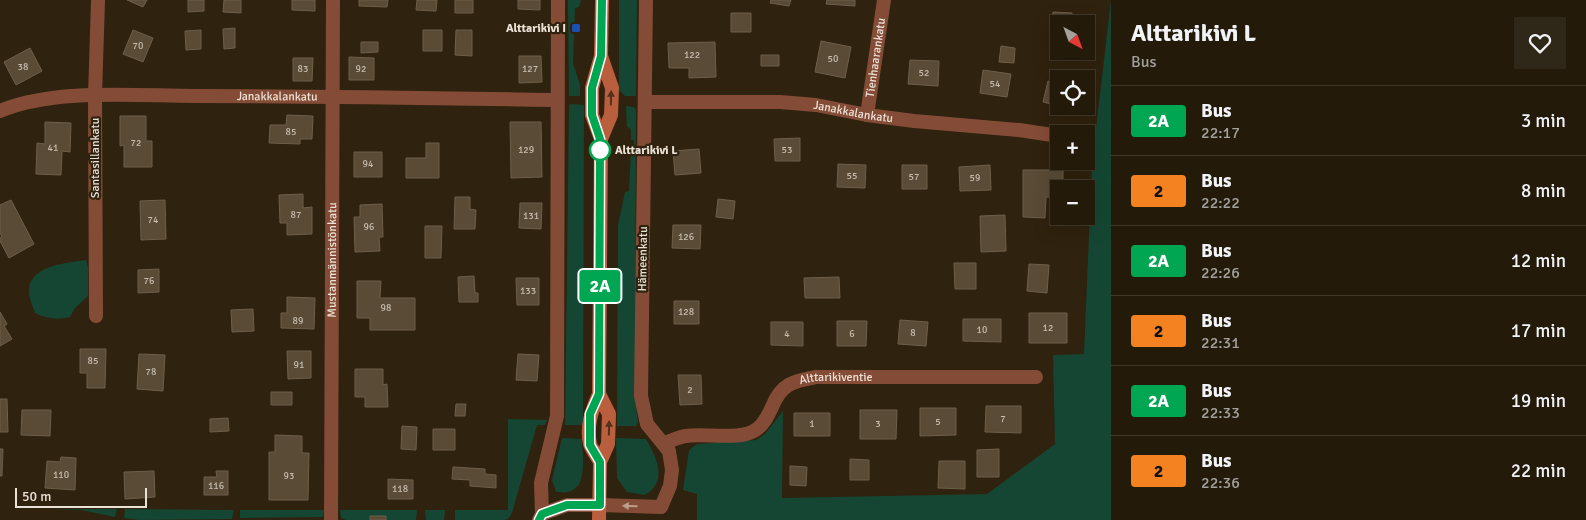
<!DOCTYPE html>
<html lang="en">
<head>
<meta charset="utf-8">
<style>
  body { margin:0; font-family:Signika,sans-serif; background:#2f2718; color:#f1f3f6; height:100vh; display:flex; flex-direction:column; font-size:19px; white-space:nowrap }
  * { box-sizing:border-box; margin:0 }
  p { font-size:16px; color:#a3a19c }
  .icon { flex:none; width:28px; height:28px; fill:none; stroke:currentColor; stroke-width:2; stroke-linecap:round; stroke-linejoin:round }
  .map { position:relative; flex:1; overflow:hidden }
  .side { display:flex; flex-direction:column; background:#231a0a; width:475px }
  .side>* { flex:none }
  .badge { padding:0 10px; border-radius:4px; font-size:18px; line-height:32px }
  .needle { width:32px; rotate:139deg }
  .tools { position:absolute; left:1050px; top:15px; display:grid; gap:10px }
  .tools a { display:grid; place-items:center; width:45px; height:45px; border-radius:0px; background:#231a0a; box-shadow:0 5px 20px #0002,0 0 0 1px #40382b; font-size:25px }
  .scale { position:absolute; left:15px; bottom:12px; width:132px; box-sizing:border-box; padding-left:5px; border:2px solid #ebe2d6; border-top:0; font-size:14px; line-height:18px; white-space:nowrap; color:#ebe2d6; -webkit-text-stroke:4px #2f220e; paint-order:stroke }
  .map>.badge { position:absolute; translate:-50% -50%; box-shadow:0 0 0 2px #fff }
  .round { display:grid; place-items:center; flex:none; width:52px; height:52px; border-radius:0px; background:#2f2718 }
  .summary { display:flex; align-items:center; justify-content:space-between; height:85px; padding:0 20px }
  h1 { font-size:24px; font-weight:800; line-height:38px }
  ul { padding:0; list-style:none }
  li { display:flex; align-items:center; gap:15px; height:70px; padding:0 20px; border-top:1px solid #40382b }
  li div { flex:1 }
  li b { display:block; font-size:19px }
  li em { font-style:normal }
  li .badge { min-width:55px; font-weight:700; text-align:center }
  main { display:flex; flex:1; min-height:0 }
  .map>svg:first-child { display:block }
  .green { fill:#154633 }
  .building { fill:#594b36; stroke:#6e5f4a }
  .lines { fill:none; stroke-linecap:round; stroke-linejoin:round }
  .minor { stroke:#844c37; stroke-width:14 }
  .tertiary { stroke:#844c37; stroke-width:14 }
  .secondary { stroke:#b95f3e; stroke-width:14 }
  .oneway { fill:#52311a }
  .oneway2 { fill:#bd9e8e }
  .line-casing { stroke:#fff; stroke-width:11 }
  .line { stroke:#00a651; stroke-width:8 }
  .transit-dot { fill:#1a4fb4; stroke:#2f220e; stroke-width:2 }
  .stop-dot { fill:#fff; stroke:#00a651; stroke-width:2.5 }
  .labels { text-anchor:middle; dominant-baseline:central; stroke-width:4.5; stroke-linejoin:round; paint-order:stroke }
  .number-label { font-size:10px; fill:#c6bcae }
  .poi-label { font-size:12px; font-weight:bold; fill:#ebe2d6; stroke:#2f220e; text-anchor:end }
  .street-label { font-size:12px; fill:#ebe2d6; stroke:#2f220e }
  .stop-label { font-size:12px; font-weight:bold; fill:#ebe2d6; stroke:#2f220e; text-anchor:start }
</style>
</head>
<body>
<main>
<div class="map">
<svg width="1111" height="520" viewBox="0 0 1111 520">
  <rect width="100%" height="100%" fill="#2f220e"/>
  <path class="green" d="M568,0H581L579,7L575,8L573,63L580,85V96H569Z
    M619,0H637L636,96H625L619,90Z
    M1111,0V520H697V494L683,490L689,450L697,444L756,440L765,434L783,411L782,498L987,494L1055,444L1053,355L1084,354L1092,163Z
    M570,104L584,105L583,425H565L569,106Z
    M626,106L633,107L636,109L635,399L638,422L636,426H617L618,225L625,192L629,191L631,149L634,148V140H631V129L627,127Z
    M86,260L88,267V296L75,308L70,317C57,320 47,319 35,313C33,306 28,297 29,289C31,265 67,263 86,260Z
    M508,419L547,420L545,425H537L512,513L508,519L504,520H455V510H508Z
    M562,438L582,439C582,454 589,487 568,492C564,493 559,492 556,492L552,480Z
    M616,438L646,439C657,458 668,481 645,495L627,492L617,478Z
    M51,509H117L115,517L81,510Z
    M125,509L234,510L232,519L139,520L124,518Z
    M240,510H324L323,517L240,518Z
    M340,510H417L416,520H386V516H370V520H346L341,518Z
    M425,510H445L444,520H426Z"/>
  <path class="building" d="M127,0H147L143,7Z
    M188,0H204V11L188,12Z
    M224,0H241V13L223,12Z
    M292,0H315V11L292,10Z
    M359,0H388L387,7L359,6Z
    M417,0H437L436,11L416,10Z
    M455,0H473V13H455Z
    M518,0H540V10L518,9Z
    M771,0H791L789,6L770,3Z
    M827,0H855V6L826,4Z
    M1053,12L1072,13V24H1059V30H1052Z
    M731,13H751V32H731Z
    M235,28V48L224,49L223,29Z
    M133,30L153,38L143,62L123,54Z
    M201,30V49L186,50L185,31Z
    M423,30H442V51H423Z
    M456,30H472V56L455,55Z
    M821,41L851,47L845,78L815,72Z
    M361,42H378V52L361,53Z
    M715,42L716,77L689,78V68H669L668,43Z
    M1001,46L1015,48L1014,63L999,62Z
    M30,48L42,71L16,85L4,62Z
    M761,55H779V66H761Z
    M519,56H541L542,82L519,83Z
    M349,57L374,58V80H349Z
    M293,58H313L312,81H293Z
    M910,60L939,61L938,86L908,84Z
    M983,70L1011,74L1007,97L980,93Z
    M1048,81L1059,84V106L1043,102Z
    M287,115L313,116L312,139H300V144L269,143L270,125H286Z
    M120,116H146V141H152V167H124V145L120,146Z
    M45,122L71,123L70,152L62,151L61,175L36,174L37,143L45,144Z
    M510,122H541L542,177L511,178Z
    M800,138V161H775L774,139Z
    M426,143H439V178H406V158H426Z
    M699,149L701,173L675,175L673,151Z
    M354,152H382V177H354Z
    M838,164L866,165L865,188L837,187Z
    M902,165H927V189H902Z
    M990,165L991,190L960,191L959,167Z
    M1023,170H1063V189H1059V197H1046L1045,218L1023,217Z
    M303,194V208L312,207V234L287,235V223H280L279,195Z
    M455,197H470V209L476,210L475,229H454Z
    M718,199L735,201L733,219L716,217Z
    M11,200L34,244L9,258L0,241V238L2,237L0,233V205Z
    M165,200L166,239L141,240L140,201Z
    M520,203H542L541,229L519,228Z
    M382,204L383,237H379L380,251L355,252L354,217H360V205Z
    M1005,215L1006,251L981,252L980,216Z
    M673,225H701L700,249L672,248Z
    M425,226H442L441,258H425Z
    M954,263H976V289H955Z
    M1029,264L1049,265L1047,293L1027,291Z
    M159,269V292L138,293V270Z
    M474,276L475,293H478V302H459L458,277Z
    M839,277L840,298H805L804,278Z
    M516,278H539V305H517Z
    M357,281H381L380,298H415V330H370V318H357Z
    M287,297L315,298L314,329L281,328V313H287Z
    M674,301H699V324H674Z
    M253,309L254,331L232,332L231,310Z
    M0,312L7,324L4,326L12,339L0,346Z
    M1029,313H1067V343H1029Z
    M963,319H1001V342L963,341Z
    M900,320L928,322L926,346L898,344Z
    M837,321H867L866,346H837Z
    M771,322H803V346L771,345Z
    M80,349H106L105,388H87V373H80Z
    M287,351H311V378L288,379Z
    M139,354L165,355L163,391L137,389Z
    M518,354L539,355L537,381L516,380Z
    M355,369H383V385L387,384L388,407H365V397H355Z
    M678,375H701L702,404L680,405Z
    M271,392H292V405H271Z
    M0,399H7L8,432H0Z
    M456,404H466L465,416H455Z
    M986,406H1021V433L985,432Z
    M920,408H956V435L920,436Z
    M22,410H51L50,436L21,435Z
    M860,410H897L896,439H860Z
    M794,413H830V436H794Z
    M228,418L229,431L210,432V419Z
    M402,426L417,427L416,450L401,449Z
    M433,429H455V450H433Z
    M275,435L302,436V453H309L308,500H269V452H275Z
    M0,449H3L2,476H0Z
    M999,449V477H977V450Z
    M61,457L76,458L75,490L45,488L47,461L60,462Z
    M850,459L869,460V480H850Z
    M939,461H965V489L938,488Z
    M790,466L807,467L806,486L790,485Z
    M453,467L485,469V474L496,475V488L470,486V480L452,479Z
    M154,471L155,497L125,499L124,472Z
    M216,471H228V495H204V477H217Z
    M388,479L413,480V499H388Z
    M370,516H386V520H370Z"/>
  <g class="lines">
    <g class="minor">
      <path d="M646,0L641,396L647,424L669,451L672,470L670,486L661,507"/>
      <path id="s1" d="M646,102H780L816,105L867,115L914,121L1019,130L1059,136"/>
      <path id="s2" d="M0,111C55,88 136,96 196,96C316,96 436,98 556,100"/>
      <path id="s3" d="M867,115L884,0"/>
      <path d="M96,316L95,96L98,0"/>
      <path id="s4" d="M664,443C671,441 678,437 686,436C705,433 742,441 757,429C765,423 768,415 772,407C781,384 793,381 816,377H1036"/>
      <path d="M600,505L661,507"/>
      <path d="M542,514L541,483L557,416L558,0"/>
      <path id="s5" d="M331,520L333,0"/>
    </g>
    <path class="tertiary" d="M539,520L542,514L567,505H600"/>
    <path class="secondary" d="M601,139L611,115L612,88L601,56
      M599,394L609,414L608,444L600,462L599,520
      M600,462C597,456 592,450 590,444C586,426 592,410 599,394L601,139L592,115V88L601,56L602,0"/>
  </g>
  <defs><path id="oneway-solid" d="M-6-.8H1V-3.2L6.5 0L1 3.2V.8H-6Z" transform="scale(1.25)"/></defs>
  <g class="oneway">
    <use href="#oneway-solid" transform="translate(611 98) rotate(-89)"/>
    <use href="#oneway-solid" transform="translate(609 428) rotate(-89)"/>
  </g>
  <use class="oneway2" href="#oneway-solid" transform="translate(630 506) rotate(-178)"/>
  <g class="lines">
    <defs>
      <path id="line" d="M539,520L542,514L567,505H600V462L590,445V414L599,394L600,139L592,115V88L601,56L602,0"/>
    </defs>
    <use href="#line" class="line-casing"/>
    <use href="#line" class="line"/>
  </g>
  <rect class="transit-dot" x="571" y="23" width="10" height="10" rx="2.5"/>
  <circle class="stop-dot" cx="600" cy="150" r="10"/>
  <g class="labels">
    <g class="number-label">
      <text x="138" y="46">70</text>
      <text x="692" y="55">122</text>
      <text x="833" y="59">50</text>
      <text x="23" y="67">38</text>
      <text x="303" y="69">83</text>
      <text x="361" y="69">92</text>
      <text x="530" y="69">127</text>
      <text x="924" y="73">52</text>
      <text x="995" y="84">54</text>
      <text x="291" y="132">85</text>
      <text x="136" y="143">72</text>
      <text x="53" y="148">41</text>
      <text x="526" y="150">129</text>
      <text x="787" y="150">53</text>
      <text x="368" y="164">94</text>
      <text x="852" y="176">55</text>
      <text x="914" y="177">57</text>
      <text x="975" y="178">59</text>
      <text x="296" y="215">87</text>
      <text x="531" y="216">131</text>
      <text x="153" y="220">74</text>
      <text x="369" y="227">96</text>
      <text x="686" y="237">126</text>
      <text x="149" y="281">76</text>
      <text x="528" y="291">133</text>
      <text x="386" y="308">98</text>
      <text x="686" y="312">128</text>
      <text x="298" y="321">89</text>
      <text x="1048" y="328">12</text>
      <text x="982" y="330">10</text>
      <text x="913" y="333">8</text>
      <text x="787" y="334">4</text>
      <text x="852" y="334">6</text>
      <text x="93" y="361">85</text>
      <text x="299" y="365">91</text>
      <text x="151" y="372">78</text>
      <text x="690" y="390">2</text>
      <text x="1003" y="419">7</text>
      <text x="938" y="422">5</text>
      <text x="812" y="424">1</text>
      <text x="878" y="424">3</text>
      <text x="61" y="475">110</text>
      <text x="289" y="476">93</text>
      <text x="216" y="486">116</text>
      <text x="400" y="489">118</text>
    </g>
    <g class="poi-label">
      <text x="566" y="28">Alttarikivi I</text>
    </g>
    <g class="street-label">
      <text stroke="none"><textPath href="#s3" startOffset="58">Tienhaarankatu</textPath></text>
      <text stroke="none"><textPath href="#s2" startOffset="279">Janakkalankatu</textPath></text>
      <text stroke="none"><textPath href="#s1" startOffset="208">Janakkalankatu</textPath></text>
      <text transform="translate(95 158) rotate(-90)">Santasillankatu</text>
      <text transform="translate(643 259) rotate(-89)">Hämeenkatu</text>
      <text stroke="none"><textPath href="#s5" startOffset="260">Mustanmännistönkatu</textPath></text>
      <text stroke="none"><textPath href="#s4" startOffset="199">Alttarikiventie</textPath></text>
    </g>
    <g class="stop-label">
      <text x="615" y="150">Alttarikivi L</text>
    </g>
  </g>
</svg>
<div class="tools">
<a><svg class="needle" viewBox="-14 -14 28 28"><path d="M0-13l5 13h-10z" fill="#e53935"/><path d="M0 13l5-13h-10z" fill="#a3a19c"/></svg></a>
<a><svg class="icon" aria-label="locate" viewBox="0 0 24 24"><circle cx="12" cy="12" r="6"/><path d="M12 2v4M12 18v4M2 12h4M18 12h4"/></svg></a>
<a>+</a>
<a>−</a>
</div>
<div class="scale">50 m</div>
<b class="badge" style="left:600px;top:286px;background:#00a651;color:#fff">2A</b>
</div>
<section class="side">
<div class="summary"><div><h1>Alttarikivi L</h1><p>Bus</p></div><a class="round"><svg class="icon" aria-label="heart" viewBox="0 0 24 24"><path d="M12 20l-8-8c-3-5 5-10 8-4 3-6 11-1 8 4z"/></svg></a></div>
<ul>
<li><span class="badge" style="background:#00a651;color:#fff">2A</span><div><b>Bus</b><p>22:17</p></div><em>3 min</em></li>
<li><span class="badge" style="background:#f58220;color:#111">2</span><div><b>Bus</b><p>22:22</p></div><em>8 min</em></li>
<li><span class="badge" style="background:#00a651;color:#fff">2A</span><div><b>Bus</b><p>22:26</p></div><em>12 min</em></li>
<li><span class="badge" style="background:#f58220;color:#111">2</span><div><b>Bus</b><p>22:31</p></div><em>17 min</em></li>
<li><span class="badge" style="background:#00a651;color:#fff">2A</span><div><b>Bus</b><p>22:33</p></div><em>19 min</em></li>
<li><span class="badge" style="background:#f58220;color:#111">2</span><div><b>Bus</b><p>22:36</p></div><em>22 min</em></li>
</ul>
</section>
</main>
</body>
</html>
